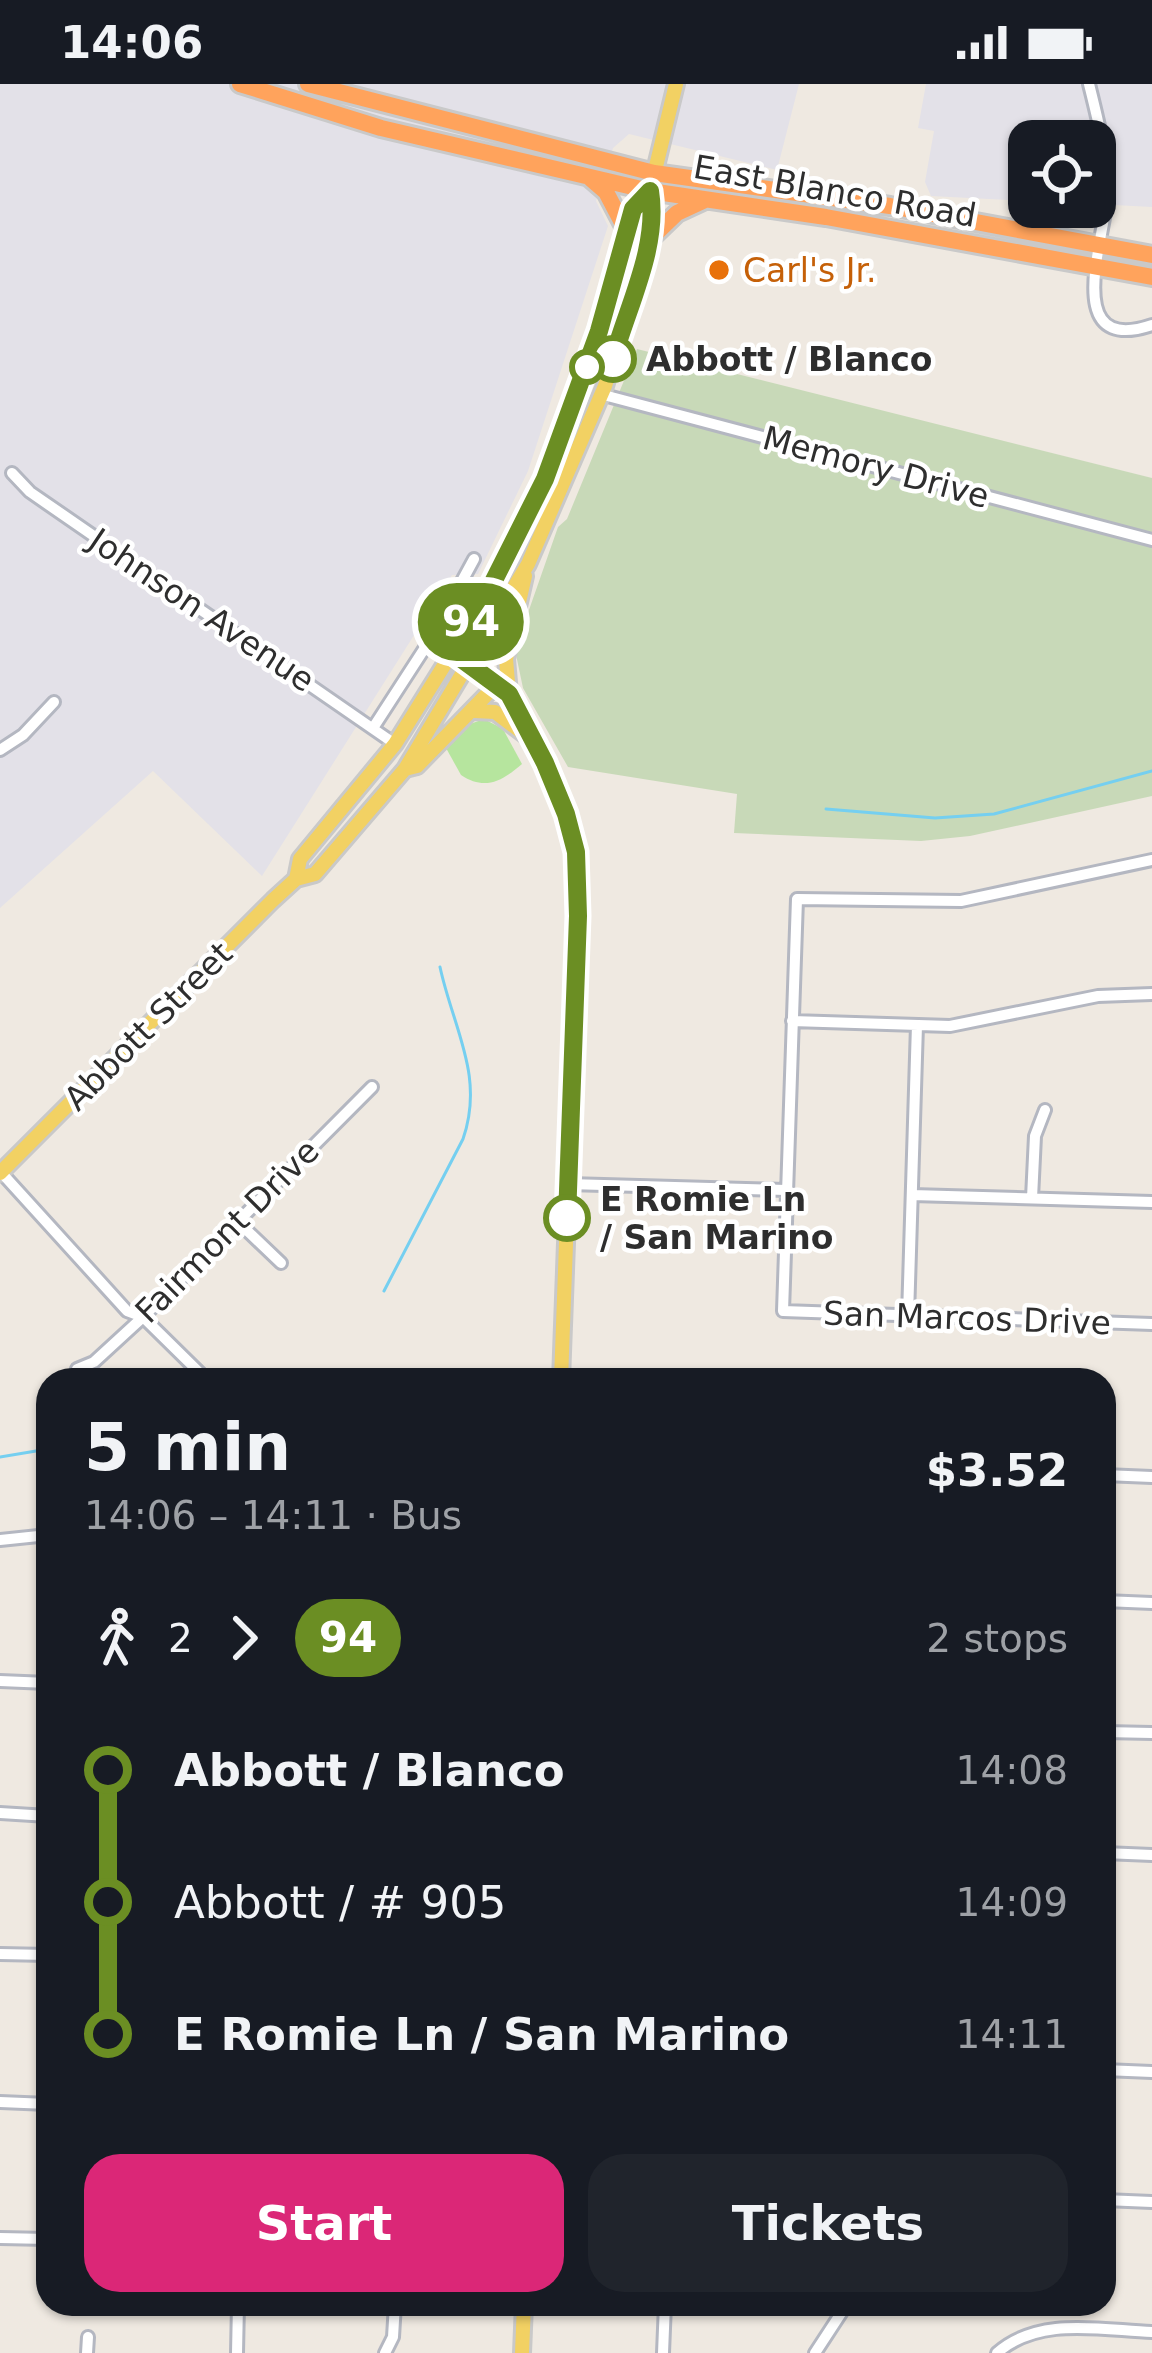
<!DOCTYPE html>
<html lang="en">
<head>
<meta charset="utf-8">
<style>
  body { margin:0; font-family:"DejaVu Sans",sans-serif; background:#20242c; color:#f1f3f6; height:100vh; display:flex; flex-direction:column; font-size:45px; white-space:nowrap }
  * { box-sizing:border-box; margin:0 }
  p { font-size:39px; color:#9ea1a6 }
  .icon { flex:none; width:66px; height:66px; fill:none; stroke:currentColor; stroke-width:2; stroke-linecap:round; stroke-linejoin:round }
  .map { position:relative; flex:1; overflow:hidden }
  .panel { position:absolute; left:36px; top:1284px; width:1080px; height:948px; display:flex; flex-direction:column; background:#171b24; border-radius:36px; box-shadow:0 3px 9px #0004 }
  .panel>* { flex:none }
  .badge { padding:0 24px; border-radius:39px; font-size:42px; line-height:78px }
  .buttons { position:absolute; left:1008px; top:36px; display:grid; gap:24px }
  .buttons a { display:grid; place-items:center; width:108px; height:108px; border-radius:24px; background:#171b24; box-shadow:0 3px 9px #0004; font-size:60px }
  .map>.badge { position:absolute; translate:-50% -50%; box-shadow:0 0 0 6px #fff }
  .legs { display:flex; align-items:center; gap:18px; height:132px; padding:0 48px; font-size:39px }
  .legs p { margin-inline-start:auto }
  .overview { display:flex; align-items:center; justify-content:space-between; height:204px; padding:0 48px }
  h1 { font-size:66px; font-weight:700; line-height:90px }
  .action { display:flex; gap:24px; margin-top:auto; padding:24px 48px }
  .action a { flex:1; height:138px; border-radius:36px; background:#db2777; color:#fff; font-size:48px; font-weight:700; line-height:138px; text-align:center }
  .action a+a { background:#20242c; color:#f1f3f6 }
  ul { padding:0 48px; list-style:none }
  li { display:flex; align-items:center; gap:42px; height:132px; font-size:45px }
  li i { display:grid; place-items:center; width:18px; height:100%; margin:0 15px; background:currentColor }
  li i::after { content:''; width:30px; height:30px; margin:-15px; border:9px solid; border-radius:50%; background:#171b24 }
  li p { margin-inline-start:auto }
  li:first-child i { background:linear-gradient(#0000 50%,currentColor 0) }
  li:last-child i { background:linear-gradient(currentColor 50%,#0000 0) }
  .status { display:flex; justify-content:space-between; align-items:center; height:84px; padding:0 60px; background:#171b24; direction:ltr }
  .status svg { height:33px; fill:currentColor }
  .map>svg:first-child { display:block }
  .industrial { fill:#e3e1e8 }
  .green { fill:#b6e59e }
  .cemetery { fill:#c8d9b8 }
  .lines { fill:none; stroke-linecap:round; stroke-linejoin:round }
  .stream { stroke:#75cff0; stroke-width:3 }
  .minor-casing { stroke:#b4b7c1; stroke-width:16 }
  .major-casing { stroke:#c9c9c9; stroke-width:20 }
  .highway-casing { stroke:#c9c9c9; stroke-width:22 }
  .minor { stroke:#fff; stroke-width:10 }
  .major { stroke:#f2d163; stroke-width:14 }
  .highway { stroke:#ffa35c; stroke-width:16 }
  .line-1-casing { stroke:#fff; stroke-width:27 }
  .line-1 { stroke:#6b8e23; stroke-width:18 }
  .food-dot { fill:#e8710a; stroke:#fff; stroke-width:4.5 }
  .stop-1-dot { fill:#fff; stroke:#6b8e23; stroke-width:6 }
  .labels { text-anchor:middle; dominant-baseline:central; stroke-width:9; stroke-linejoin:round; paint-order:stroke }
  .street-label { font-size:33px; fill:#2e2e2e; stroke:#fff }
  .food-label { font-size:33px; fill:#c56008; stroke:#fff; text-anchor:start }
  .stop-label { font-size:33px; font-weight:bold; fill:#2e2e2e; stroke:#fff; text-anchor:start }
</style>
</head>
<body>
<div class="status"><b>14:06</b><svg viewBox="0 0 49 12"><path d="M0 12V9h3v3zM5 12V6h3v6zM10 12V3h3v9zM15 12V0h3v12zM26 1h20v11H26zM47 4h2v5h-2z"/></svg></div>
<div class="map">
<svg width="1152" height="2269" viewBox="0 0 1152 2269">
  <rect width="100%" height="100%" fill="#efe9e1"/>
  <path class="industrial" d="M0,0H799L777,86L629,50L613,64L596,117L608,142L528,387L478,490L452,491L262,792L153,687L0,824Z
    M926,0H1152V123L1095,120V57H1029V117L931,112L925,98L934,47L918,44Z"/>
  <path class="green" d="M484,635L503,645L522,680C502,697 485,707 461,691L446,664L470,640Z"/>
  <path class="cemetery" d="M637,265L1152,394V712L970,752L921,757L734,749L737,710L568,683L523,604L515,566L558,443L567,435Z"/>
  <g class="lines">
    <path class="stream" d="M826,725L935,734L994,730L1152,687
      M384,1207L463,1055C485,992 453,944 440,883
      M0,1373L48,1365"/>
    <defs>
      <path id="minor" d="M1089,0C1098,36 1108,74 1107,112C1105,154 1060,272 1152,241
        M600,310L1152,456
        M12,389L30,408L395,660
        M373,644L430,556L474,475
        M0,666L23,651L54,618
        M1152,776L961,817L797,815L783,1227L1152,1240
        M792,937L950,942L1098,912L1152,910
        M0,1087L127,1227L143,1233L207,1296
        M568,1100L785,1106
        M912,1111L1152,1118
        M1032,1114L1035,1052L1045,1026
        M236,1136L281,1179
        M908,1232L917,941
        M77,1285L94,1278L143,1233L372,1003
        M1104,1391L1152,1393
        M0,1456L48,1451
        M1104,1517L1152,1519
        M0,1597L48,1599
        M1104,1648L1152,1649
        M0,1729L48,1732
        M1104,1769L1152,1771
        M0,1870L48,1871
        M1104,1986L1152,1988
        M0,2018L48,2020
        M1104,2116L1152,2118
        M0,2154L48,2155
        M87,2269L88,2253
        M237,2269L238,2220
        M385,2269L393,2253L395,2220
        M663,2269L665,2220
        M815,2269L847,2220
        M997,2269C1039,2232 1100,2246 1152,2248"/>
      <path id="major" d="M464,576L509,610L545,679L571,748L578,789V832L561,1296
        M509,610L506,575L525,492
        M475,627L495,628L532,656
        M405,685L417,682L497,600
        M296,795L300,775L395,660L485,516L545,395L599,247L633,125L650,107
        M0,1089L273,816L296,795L315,790L405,685L528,480L605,302L649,156L654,131L650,107L676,0
        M522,2269L524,2220"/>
      <path id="highway" d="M240,0L381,44L650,107L826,133L1152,193
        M308,0L654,89L890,122L1152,171
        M591,95L606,108L627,148
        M649,156L677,129L705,116"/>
    </defs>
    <use href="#minor" class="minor-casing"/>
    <use href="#major" class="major-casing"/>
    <use href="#highway" class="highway-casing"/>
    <use href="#minor" class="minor"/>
    <use href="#major" class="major"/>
    <use href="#highway" class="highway"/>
  </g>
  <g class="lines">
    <defs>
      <path id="line-1" d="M567,1134L578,832L576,768L566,730L545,679L509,610L452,568L484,516L545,395L599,247L633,125L650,107C659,163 628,221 613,275"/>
    </defs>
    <use href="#line-1" class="line-1-casing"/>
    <use href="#line-1" class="line-1"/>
  </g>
  <circle class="food-dot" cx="719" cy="186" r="12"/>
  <g class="stop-1-dot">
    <circle cx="613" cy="275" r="21"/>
    <circle cx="587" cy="283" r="15"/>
    <circle cx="567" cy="1134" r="21"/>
  </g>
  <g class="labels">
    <g class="street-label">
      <text transform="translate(835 107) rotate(10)">East Blanco Road</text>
      <text transform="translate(876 383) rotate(15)">Memory Drive</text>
      <text transform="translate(202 526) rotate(34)">Johnson Avenue</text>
      <text transform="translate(148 942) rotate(-45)">Abbott Street</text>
      <text transform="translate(227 1147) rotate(-45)">Fairmont Drive</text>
      <text transform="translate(967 1234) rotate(2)">San Marcos Drive</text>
    </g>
    <g class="food-label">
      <text x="743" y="186">Carl's Jr.</text>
    </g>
    <g class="stop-label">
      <text x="646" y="275">Abbott / Blanco</text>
      <text x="600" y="1115">E Romie Ln<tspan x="600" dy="38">/ San Marino</tspan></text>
    </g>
  </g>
</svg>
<div class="buttons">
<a><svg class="icon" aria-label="locate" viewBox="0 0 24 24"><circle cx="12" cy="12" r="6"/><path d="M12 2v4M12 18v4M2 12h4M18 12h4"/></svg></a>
</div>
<b class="badge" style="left:471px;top:538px;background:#6b8e23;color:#fff">94</b>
<section class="panel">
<div class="overview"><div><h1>5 min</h1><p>14:06 – 14:11 · Bus</p></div><b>$3.52</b></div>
<div class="legs"><svg class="icon" aria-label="walk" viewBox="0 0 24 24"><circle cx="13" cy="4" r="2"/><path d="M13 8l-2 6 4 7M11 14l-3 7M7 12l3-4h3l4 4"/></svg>2<svg class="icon" aria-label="forward" viewBox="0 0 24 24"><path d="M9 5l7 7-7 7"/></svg><b class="badge" style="background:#6b8e23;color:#fff">94</b><p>2 stops</p></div>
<ul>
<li><i style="color:#6b8e23"></i><b>Abbott / Blanco</b><p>14:08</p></li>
<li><i style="color:#6b8e23"></i><span>Abbott / # 905</span><p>14:09</p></li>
<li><i style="color:#6b8e23"></i><b>E Romie Ln / San Marino</b><p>14:11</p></li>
</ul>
<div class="action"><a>Start</a><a>Tickets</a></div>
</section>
</div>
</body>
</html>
